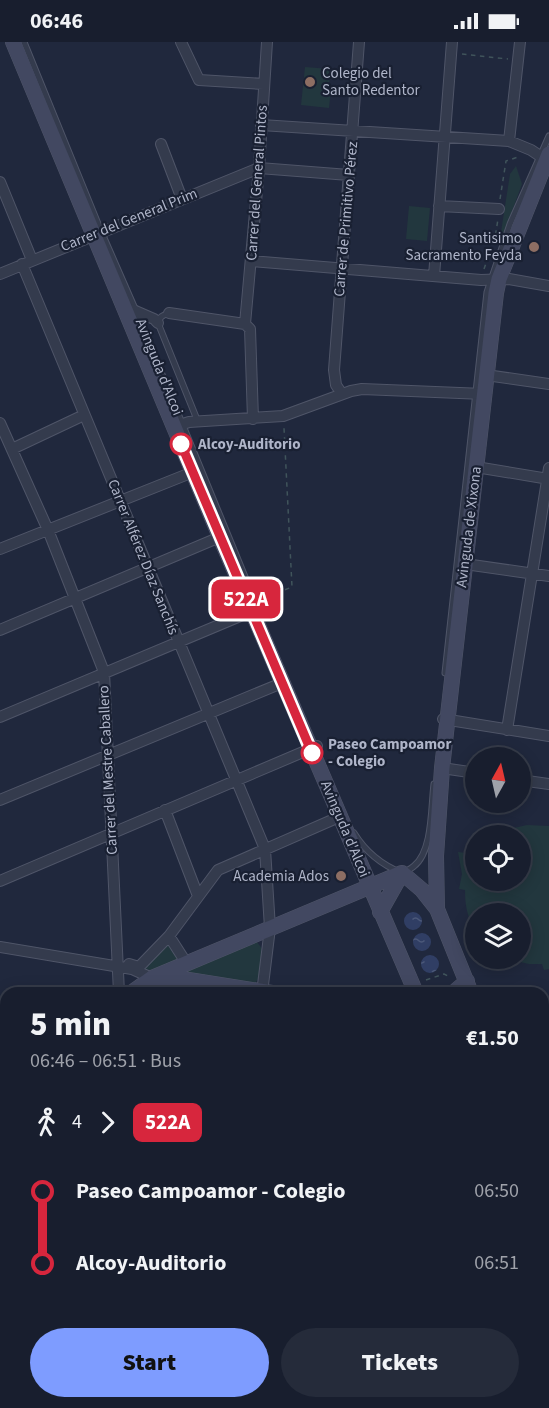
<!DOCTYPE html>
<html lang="en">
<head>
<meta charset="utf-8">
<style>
  body { margin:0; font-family:"Source Sans 3",sans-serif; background:#252b3a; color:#f1f3f6; height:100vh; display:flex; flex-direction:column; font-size:22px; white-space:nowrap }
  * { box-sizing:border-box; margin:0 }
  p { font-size:20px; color:#9fa2aa }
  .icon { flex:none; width:33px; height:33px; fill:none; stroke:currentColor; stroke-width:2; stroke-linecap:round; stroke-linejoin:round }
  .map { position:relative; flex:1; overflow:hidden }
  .side { position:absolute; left:0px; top:945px; width:549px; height:422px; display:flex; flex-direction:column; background:#181e2e; border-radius:18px 18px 0 0; box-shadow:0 3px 15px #0003,0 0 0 2px #363c4a }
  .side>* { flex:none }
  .badge { padding:0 12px; border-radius:9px; font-size:21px; line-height:39px }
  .needle { width:39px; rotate:8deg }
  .controls { position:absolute; left:465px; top:705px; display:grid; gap:12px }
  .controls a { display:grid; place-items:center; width:66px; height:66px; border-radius:50%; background:#181e2e; box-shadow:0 3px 15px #0003,0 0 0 2px #363c4a; font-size:30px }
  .map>.badge { position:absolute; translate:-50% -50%; box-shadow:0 0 0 3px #fff }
  .legs { display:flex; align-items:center; gap:9px; height:66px; padding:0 30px; font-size:20px }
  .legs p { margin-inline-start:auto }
  .summary { display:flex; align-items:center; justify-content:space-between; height:102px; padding:0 30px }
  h1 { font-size:33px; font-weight:800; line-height:45px }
  .primary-button { display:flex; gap:12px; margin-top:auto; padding:12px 30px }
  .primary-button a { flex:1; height:69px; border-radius:36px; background:#7e9cff; color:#111; font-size:24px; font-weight:800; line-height:69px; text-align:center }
  .primary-button a+a { background:#252b3a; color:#f1f3f6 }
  ul { padding:0 30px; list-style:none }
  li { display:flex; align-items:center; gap:21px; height:72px; font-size:22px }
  li i { display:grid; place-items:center; width:9px; height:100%; margin:0 8px; background:currentColor }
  li i::after { content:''; width:15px; height:15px; margin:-8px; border:4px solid; border-radius:50%; background:#181e2e }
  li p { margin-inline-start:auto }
  li:first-child i { background:linear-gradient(#0000 50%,currentColor 0) }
  li:last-child i { background:linear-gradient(currentColor 50%,#0000 0) }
  .status { display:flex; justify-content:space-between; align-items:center; height:42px; padding:0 30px; background:#181e2e; direction:ltr }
  .status svg { height:16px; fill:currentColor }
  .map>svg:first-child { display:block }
  .green { fill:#22373e }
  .water { fill:url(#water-ripples) }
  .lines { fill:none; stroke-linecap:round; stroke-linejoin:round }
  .lane-casing { stroke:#4f5568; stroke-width:7 }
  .street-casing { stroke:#4f5568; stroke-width:12 }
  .secondary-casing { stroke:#4f5568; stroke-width:16 }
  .path { stroke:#40545b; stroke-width:1.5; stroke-dasharray:4.5 4.5; stroke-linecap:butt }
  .lane { stroke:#343b4d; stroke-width:5 }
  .street { stroke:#343b4d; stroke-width:10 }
  .secondary { stroke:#424861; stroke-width:15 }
  .line-1-casing { stroke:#fff; stroke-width:14 }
  .line-1 { stroke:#d7263d; stroke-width:9 }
  .education-dot { fill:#8d6e63; stroke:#192032; stroke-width:2 }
  .stop-1-dot { fill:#fff; stroke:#d7263d; stroke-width:3 }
  .labels { text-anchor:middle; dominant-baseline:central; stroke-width:4.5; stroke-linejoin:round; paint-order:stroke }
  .poi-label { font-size:15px; fill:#afb5c9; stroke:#192032; text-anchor:end }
  .street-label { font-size:15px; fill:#afb5c9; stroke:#192032 }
  .stop-label { font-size:15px; font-weight:bold; fill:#afb5c9; stroke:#192032; text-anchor:start }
</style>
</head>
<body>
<div class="status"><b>06:46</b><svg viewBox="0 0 49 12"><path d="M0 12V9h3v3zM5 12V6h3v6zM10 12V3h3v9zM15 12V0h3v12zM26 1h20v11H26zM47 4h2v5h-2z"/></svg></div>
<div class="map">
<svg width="549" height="1366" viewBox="0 0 549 1366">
  <defs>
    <pattern id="water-ripples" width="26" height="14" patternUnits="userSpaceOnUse" patternTransform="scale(1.5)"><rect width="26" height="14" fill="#303e64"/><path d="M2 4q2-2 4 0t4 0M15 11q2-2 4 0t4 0" fill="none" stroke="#4b5879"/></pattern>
  </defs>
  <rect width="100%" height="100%" fill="#20283d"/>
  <path class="green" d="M305,25L330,27L329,45L331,46L329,66L301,63Z
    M516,124L522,142L504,191L501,190L510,132Z
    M409,164L430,166L427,199L406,197Z
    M527,783L549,784V927L544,928L542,922H529L507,917L520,916V872H476L475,899L468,892L473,886C467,872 465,863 465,848L459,847L462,832L458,810L475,812L476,838H520V794L498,793L514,786Z
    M167,896L183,919L152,929L140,925Z
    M257,900L263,908L260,935L255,941L185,931V929Z
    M543,1012L549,1013V1095L543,1094Z"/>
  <path class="water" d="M404 879a9 9 0 1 1 18 0a9 9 0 1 1-18 0Z
    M413 900a9 9 0 1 1 18 0a9 9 0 1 1-18 0Z
    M421 922a9 9 0 1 1 18 0a9 9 0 1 1-18 0Z"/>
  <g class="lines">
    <defs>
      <path id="lane" d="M24,0L101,189L136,269L248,542
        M169,271C163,273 159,275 158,281L198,380
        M445,631L487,250L510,182L549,94
        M354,791C365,809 382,823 402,831C406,829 411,827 414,824C433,809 431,765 434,742"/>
      <path id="street" d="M181,0L199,38L264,42
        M261,83L509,99L531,108L546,118
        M509,99L520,0
        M161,102L182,157
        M0,140L32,218
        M439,164L499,167
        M251,219L481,238L509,237L549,244
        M22,222L265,807L270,886L262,951
        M0,232L259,126L349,133
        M434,234L452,0
        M124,264L154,277L158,281
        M169,271L245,282L250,287L253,377
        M245,282L259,126L267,0
        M486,333L549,342
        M342,352L336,343L334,328L359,0
        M0,381L48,488L104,630L119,951
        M174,385L189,380L283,374L351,349L362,347L484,352
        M12,407L84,373
        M476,425L549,437
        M0,507L193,430
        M465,522L549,534
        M0,588L220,495
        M0,675L257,567
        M443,677L549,694
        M507,688L549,426
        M442,726L476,731
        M520,738L549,742
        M0,758L282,641
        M165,768L198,854
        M0,839L317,704
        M0,905L132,927L152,936
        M129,922L139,925L169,894
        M187,922L169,894L218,828L339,775
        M199,951L201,939
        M543,1006L549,1007
        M0,1015L6,1016
        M0,1066L6,1112
        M543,1101H549
        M0,1146L6,1149
        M543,1186L549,1170
        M543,1215L549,1218
        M0,1300L6,1297
        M47,1360L48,1366
        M144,1360V1366
        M485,1360L520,1366
        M208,1366L209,1360
        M546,1366L549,1355"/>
      <path id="secondary" d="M13,0L220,495L416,951
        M402,831L422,848L437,867L471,951
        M437,867L436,814L442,726L496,251L499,237L549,112
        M380,870L402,831
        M162,942L176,936L272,951
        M131,951L152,936L402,831
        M453,951L467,939
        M0,1123L6,1115
        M0,1139L6,1131
        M289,1366L291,1360
        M420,1366L421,1360"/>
    </defs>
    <use href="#lane" class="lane-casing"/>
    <use href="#street" class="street-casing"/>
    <use href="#secondary" class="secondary-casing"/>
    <path class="path" d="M462,12L508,17
      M500,157L506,119L518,115
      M484,227L495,196L498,177
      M260,556L262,557L292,545L284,386
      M426,938L444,932L450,935
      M543,1034L549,1035
      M543,1044L545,1049L543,1057
      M549,1072L547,1073L549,1075
      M543,1084H549"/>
    <use href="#lane" class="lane"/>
    <use href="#street" class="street"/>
    <use href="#secondary" class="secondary"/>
  </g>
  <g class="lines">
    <defs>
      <path id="line-1" d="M181,402L312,711"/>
    </defs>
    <use href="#line-1" class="line-1-casing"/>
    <use href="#line-1" class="line-1"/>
  </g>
  <g class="education-dot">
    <circle cx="310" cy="40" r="6"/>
    <circle cx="534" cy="205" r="6"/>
    <circle cx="341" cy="834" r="6"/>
  </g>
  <g class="stop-1-dot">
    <circle cx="181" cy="402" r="10"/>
    <circle cx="312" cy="711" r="10"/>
  </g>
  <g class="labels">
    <g class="poi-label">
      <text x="322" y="31" text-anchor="start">Colegio del<tspan x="322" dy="17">Santo Redentor</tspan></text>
      <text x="522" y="196">Santisimo<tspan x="522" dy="17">Sacramento Feyda</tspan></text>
      <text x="329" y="834">Academia Ados</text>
    </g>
    <g class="street-label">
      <text transform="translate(257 141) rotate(-86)">Carrer del General Pintos</text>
      <text transform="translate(346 177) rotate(-85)">Carrer de Primitivo Pérez</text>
      <text transform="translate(129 178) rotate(-22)">Carrer del General Prim</text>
      <text transform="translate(159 325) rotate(68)">Avinguda d'Alcoi</text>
      <text transform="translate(469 485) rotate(-83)">Avinguda de Xixona</text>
      <text transform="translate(143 515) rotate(68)">Carrer Alférez Díaz Sanchís</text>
      <text transform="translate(108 728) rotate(-93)">Carrer del Mestre Caballero</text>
      <text transform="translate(345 787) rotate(67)">Avinguda d'Alcoi</text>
    </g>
    <g class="stop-label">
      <text x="198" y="402">Alcoy-Auditorio</text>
      <text x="328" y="702">Paseo Campoamor<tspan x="328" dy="17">- Colegio</tspan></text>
    </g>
  </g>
</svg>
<div class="controls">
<a><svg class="needle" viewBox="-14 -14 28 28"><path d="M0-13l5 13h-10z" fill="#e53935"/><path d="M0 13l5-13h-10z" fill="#9fa2aa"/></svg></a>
<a><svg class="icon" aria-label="locate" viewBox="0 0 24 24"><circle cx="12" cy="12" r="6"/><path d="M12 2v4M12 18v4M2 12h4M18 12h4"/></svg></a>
<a><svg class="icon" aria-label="layers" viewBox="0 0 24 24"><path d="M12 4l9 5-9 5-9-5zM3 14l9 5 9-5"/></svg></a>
</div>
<b class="badge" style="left:246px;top:557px;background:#d7263d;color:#fff">522A</b>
<section class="side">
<div class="summary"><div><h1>5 min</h1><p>06:46 – 06:51 · Bus</p></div><b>€1.50</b></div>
<div class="legs"><svg class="icon" aria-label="walk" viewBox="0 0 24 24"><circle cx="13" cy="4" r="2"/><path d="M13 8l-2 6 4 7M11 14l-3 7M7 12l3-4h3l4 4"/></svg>4<svg class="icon" aria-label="forward" viewBox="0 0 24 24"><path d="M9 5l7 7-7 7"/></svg><b class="badge" style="background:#d7263d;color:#fff">522A</b></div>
<ul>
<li><i style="color:#d7263d"></i><b>Paseo Campoamor - Colegio</b><p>06:50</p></li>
<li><i style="color:#d7263d"></i><b>Alcoy-Auditorio</b><p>06:51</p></li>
</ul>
<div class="primary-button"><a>Start</a><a>Tickets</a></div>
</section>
</div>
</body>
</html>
